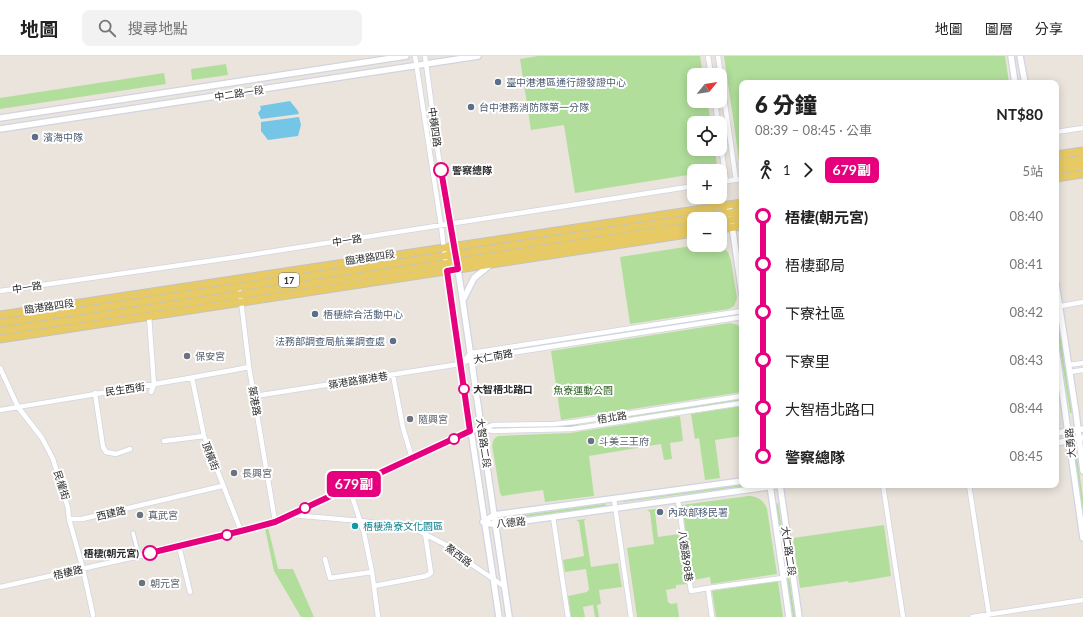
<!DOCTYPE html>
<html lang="zh-TW">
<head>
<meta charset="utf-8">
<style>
  body { margin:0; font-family:Lato,"Noto Sans TC",sans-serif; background:#f2f2f2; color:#222; height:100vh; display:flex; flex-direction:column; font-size:15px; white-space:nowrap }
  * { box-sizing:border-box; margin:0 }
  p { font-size:13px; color:#767676 }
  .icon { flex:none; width:22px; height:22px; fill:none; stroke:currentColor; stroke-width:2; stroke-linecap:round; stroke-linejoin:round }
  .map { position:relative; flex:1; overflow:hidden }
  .sheet { position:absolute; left:739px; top:24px; width:320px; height:408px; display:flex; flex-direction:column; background:#fff; border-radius:8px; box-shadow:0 2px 10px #0003 }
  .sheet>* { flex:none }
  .badge { padding:0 8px; border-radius:6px; font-size:14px; line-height:26px }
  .needle { width:26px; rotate:60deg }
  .tools { position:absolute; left:687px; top:12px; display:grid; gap:8px }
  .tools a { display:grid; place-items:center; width:40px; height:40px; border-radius:8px; background:#fff; box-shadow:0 2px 10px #0003; font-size:20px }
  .map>.badge { position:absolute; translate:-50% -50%; box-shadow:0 0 0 2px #fff }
  .legs { display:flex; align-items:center; gap:6px; height:44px; padding:0 16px; font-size:13px }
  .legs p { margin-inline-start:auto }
  .headline { display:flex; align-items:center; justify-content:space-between; height:68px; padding:0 16px }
  h1 { font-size:22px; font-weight:800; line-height:30px }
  ul { padding:0 16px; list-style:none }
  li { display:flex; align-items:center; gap:14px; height:48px; font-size:15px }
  li i { display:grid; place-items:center; width:6px; height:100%; margin:0 5px; background:currentColor }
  li i::after { content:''; width:10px; height:10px; margin:-5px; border:3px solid; border-radius:50%; background:#fff }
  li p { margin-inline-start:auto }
  li:first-child i { background:linear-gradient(#0000 50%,currentColor 0) }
  li:last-child i { background:linear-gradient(currentColor 50%,#0000 0) }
  header { display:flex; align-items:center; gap:24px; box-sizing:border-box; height:56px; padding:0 20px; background:#fff; border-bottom:1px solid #e0e0e0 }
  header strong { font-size:19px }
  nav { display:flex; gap:22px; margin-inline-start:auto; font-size:14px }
  .search { width:280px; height:36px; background:#f2f2f2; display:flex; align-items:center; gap:10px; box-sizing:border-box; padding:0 14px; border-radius:8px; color:#767676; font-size:15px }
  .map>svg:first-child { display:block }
  .green { fill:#b1de9b }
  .water { fill:#75c6e6 }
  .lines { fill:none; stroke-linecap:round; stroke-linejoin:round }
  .pedestrian-casing { stroke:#d1d4e1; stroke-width:5.5 }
  .minor-casing { stroke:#d1d4e1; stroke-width:6 }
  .tertiary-casing { stroke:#d1d4e1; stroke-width:8 }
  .primary-casing { stroke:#c3c3c3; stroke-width:9 }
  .pedestrian { stroke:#fff; stroke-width:3.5 }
  .minor { stroke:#fff; stroke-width:4.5 }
  .tertiary { stroke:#fff; stroke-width:5.5 }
  .primary { stroke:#e7ca64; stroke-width:7 }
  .line-1-casing { stroke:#fff; stroke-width:9 }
  .line-1 { stroke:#e6007e; stroke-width:6 }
  .service-dot { fill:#5c6f8a; stroke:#fff; stroke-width:1.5 }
  .stop-1-dot { fill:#fff; stroke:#e6007e; stroke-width:2 }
  .worship-dot { fill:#6b7280; stroke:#fff; stroke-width:1.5 }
  .culture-dot { fill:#0f9aa8; stroke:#fff; stroke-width:1.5 }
  .labels { text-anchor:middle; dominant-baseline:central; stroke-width:4; stroke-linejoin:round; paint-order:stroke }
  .shield { fill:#fff; stroke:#696969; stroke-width:1 }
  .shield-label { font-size:9px; font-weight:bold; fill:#292929 }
  .service-label { font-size:10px; fill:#4e5e75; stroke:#fff; text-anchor:start }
  .street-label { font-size:10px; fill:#292929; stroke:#fff }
  .stop-label { font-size:10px; font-weight:bold; fill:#292929; stroke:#fff; text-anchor:start }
  .worship-label { font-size:10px; fill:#5b616d; stroke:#fff; text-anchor:start }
  .park-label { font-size:10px; fill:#2b611e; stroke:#fff }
  .culture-label { font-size:10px; fill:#0d838f; stroke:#fff; text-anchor:start }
</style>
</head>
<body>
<header>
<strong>地圖</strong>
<div class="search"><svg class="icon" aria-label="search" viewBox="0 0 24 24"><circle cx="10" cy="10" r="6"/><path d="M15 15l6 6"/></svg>搜尋地點</div>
<nav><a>地圖</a><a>圖層</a><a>分享</a></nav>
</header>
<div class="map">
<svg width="1083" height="561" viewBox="0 0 1083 561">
  <rect width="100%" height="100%" fill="#eae4dc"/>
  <path class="green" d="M538,0H700L703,19H694V45H707L711,67H694V93H715L717,111L714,115H694V118L575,137L564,69L531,74L520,3Z
    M724,0H1005L1009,27H742V110H740Z
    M226,8L228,19L192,24L191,13Z
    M164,17L166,28L0,53V42Z
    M698,189H719L728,196L731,205L737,242L734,250L729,253L630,268L620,201Z
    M734,258V260L484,298L485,297Z
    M1056,259L1057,260L1072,357H1070L1056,267Z
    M730,267L738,269L742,275V336L561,364L551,295Z
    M742,343V344L612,364L613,363Z
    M742,350V380L715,384L720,422L705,424L699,382L695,383L691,358Z
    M680,360L683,385L670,387L672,403L664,404L661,388L589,400L594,440L545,446L543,434L502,440L500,437L492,389L494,383L498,380L570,377Z
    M579,368V370L562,372H495L558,370Z
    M1075,401H1077L1083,442V456Z
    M742,429H754L623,446L624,445Z
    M748,440C757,440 764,444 767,453L777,518L711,528L710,521L693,524L682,449Z
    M778,447L795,561H793L776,448Z
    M605,448L606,449L605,450L517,462L516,460Z
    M657,453L655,456L658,481L679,478L687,528L676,529V532L666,534L668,546L671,548L677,547L679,561H637L627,492L654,488L650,456L647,454Z
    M586,463L584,465L591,511L618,507L622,531L599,534L601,548L597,549L599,561H595L593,549L583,551L585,561H571L568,540L587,536L589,533L586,513L565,516L563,504L584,500L579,466L576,464Z
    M884,469L891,520L849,527L848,525L800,532L793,482Z
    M268,471L278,513H293L314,561H301L274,515L265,472Z
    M778,525L783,561H716L712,535Z"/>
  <path class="water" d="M290,45L298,55L299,58L261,63L258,57L261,53L260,50Z
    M299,61L301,69L298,80L268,84L261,75V66Z"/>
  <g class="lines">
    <defs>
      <path id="pedestrian" d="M133,477L139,500"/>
      <path id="minor" d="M415,0L441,169L446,210
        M425,0L438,97L455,191
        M708,0L711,19
        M718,0L736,124
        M715,45L718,67
        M1056,76L1083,72
        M720,83L726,125
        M720,126L742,123
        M0,235L230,202L694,130
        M240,236L249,311L275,465
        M1056,251L1083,246
        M149,260L154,329L151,336
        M463,306L471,297L742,255
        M1069,309L1083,307
        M0,312L18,351L42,382L53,403L68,452L69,463L83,513L93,559
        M1070,316L1083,314
        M393,319L403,372L412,402
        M192,322L204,380L241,475
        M95,337L103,391L106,396L116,398L130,393
        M255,340L460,308L472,303L742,261
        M0,354C83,340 166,327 249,311
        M484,373L493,375L572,373L742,347
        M164,385L204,380
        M883,429L903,561
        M969,429L989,559
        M349,431L364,477L372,516L378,561
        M614,443L631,561
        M678,444L691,535L708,532L712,561
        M292,459L361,465L413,472L448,490L474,510L505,531
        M553,461L568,561
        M69,463H82L222,430
        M179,490L190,536
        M325,503L330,522L372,516
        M374,530L426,520L431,517L425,477
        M0,531L144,499L241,475L275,465L470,375L482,373L493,369L554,368L575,366L742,340
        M708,532L783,522
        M972,561L1083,544"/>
      <path id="tertiary" d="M1011,0L1015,27
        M1020,0L1025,27
        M0,62L406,0
        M0,73L478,0
        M729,149L742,238
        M458,213L509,561
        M447,215L499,561
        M1056,228L1076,357L1083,415
        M463,244L474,222L490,209
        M1056,292L1083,482
        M1056,377L1083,373
        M1056,387L1083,382
        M770,429L789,561
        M780,429L799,561
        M483,466L496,469L781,429
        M483,466L494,459L742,425"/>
      <path id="primary" d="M1056,99L1083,95
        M1056,107L1083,103
        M1056,114L1083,110
        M1056,122L1083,118
        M720,166L742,162
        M720,173L742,170
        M0,259L742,147
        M0,267L742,155
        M0,275L694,170
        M0,283L694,177"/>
    </defs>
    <use href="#pedestrian" class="pedestrian-casing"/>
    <use href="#minor" class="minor-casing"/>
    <use href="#tertiary" class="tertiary-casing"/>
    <use href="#primary" class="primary-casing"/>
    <use href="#pedestrian" class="pedestrian"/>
    <use href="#minor" class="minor"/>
    <use href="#tertiary" class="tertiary"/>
    <use href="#primary" class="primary"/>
  </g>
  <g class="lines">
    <defs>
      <path id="line-1" d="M150,497L241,475L275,466L470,375L447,215L458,213L441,114"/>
    </defs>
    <use href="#line-1" class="line-1-casing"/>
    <use href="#line-1" class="line-1"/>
  </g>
  <g class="service-dot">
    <circle cx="498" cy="26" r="4"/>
    <circle cx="471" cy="51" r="4"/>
    <circle cx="35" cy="81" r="4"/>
    <circle cx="315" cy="258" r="4"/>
    <circle cx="393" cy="285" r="4"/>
    <circle cx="660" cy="456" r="4"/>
  </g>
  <g class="stop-1-dot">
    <circle cx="441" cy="114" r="7"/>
    <circle cx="464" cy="333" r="5"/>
    <circle cx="454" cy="383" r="5"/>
    <circle cx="305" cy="452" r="5"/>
    <circle cx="227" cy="479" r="5"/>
    <circle cx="150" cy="497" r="7"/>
  </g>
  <g class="worship-dot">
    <circle cx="187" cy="300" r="4"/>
    <circle cx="410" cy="363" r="4"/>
    <circle cx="591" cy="385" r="4"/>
    <circle cx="234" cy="417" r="4"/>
    <circle cx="140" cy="459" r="4"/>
    <circle cx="142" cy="527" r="4"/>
  </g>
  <circle class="culture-dot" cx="355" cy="470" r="4"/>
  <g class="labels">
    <rect class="shield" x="279" y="217" width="20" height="14" rx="3"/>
    <g class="shield-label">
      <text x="289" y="224">17</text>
    </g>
    <g class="service-label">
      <text x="506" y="26">臺中港港區通行證發證中心</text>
      <text x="479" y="51">台中港務消防隊第一分隊</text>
      <text x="43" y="81">濱海中隊</text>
      <text x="323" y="258">梧棲綜合活動中心</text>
      <text x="385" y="285" text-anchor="end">法務部調查局航業調查處</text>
      <text x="668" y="456">內政部移民署</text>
    </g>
    <g class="street-label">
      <text transform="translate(239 37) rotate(-9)">中二路一段</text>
      <text transform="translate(435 71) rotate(82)">中橫四路</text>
      <text transform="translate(347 184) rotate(-9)">中一路</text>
      <text transform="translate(370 201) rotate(-9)">臨港路四段</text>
      <text transform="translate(27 231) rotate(-9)">中一路</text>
      <text transform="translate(49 250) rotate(-8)">臨港路四段</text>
      <text transform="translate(493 300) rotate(-10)">大仁南路</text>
      <text transform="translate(358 324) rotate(-9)">築港路築港巷</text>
      <text transform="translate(125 333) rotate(-8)">民生西街</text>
      <text transform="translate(255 345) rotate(80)">築港路</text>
      <text transform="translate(612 361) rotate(-9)">梧北路</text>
      <text transform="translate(484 387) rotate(82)">大智路二段</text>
      <text transform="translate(1070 387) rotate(-96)">大勇路</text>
      <text transform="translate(211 400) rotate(70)">頂橫街</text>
      <text transform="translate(62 429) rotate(73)">民權街</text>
      <text transform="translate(111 457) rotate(-13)">西建路</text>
      <text transform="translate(511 466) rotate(-5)">八德路</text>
      <text transform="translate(789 495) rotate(82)">大仁路二段</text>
      <text transform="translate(459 499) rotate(37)">鰲西路</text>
      <text transform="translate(686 500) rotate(82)">八德路98巷</text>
      <text transform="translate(68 516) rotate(-13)">梧棲路</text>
    </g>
    <g class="stop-label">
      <text x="452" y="114">警察總隊</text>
      <text x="473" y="333">大智梧北路口</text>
      <text x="139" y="497" text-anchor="end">梧棲(朝元宮)</text>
    </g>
    <g class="worship-label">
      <text x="195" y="300">保安宮</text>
      <text x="418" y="363">隨興宮</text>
      <text x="599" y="385">斗美三王府</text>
      <text x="242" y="417">長興宮</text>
      <text x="148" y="459">真武宮</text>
      <text x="150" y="527">朝元宮</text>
    </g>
    <g class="park-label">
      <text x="583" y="334">魚寮運動公園</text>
    </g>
    <g class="culture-label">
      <text x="363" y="470">梧棲漁寮文化園區</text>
    </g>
  </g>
</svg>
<div class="tools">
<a><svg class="needle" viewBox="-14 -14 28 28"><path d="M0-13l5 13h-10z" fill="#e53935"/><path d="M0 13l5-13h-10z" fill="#767676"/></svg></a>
<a><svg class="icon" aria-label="locate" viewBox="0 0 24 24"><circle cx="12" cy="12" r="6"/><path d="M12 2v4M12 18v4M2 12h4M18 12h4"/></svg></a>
<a>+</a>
<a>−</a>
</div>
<b class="badge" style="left:354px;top:428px;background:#e6007e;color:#fff">679副</b>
<section class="sheet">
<div class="headline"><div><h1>6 分鐘</h1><p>08:39 – 08:45 · 公車</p></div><b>NT$80</b></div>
<div class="legs"><svg class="icon" aria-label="walk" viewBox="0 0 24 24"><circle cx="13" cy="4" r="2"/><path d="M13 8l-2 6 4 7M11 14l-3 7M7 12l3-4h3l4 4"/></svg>1<svg class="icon" aria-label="forward" viewBox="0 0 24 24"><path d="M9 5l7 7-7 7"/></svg><b class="badge" style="background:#e6007e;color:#fff">679副</b><p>5站</p></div>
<ul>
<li><i style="color:#e6007e"></i><b>梧棲(朝元宮)</b><p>08:40</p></li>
<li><i style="color:#e6007e"></i><span>梧棲郵局</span><p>08:41</p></li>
<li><i style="color:#e6007e"></i><span>下寮社區</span><p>08:42</p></li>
<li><i style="color:#e6007e"></i><span>下寮里</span><p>08:43</p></li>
<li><i style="color:#e6007e"></i><span>大智梧北路口</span><p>08:44</p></li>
<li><i style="color:#e6007e"></i><b>警察總隊</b><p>08:45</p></li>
</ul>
</section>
</div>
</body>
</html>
